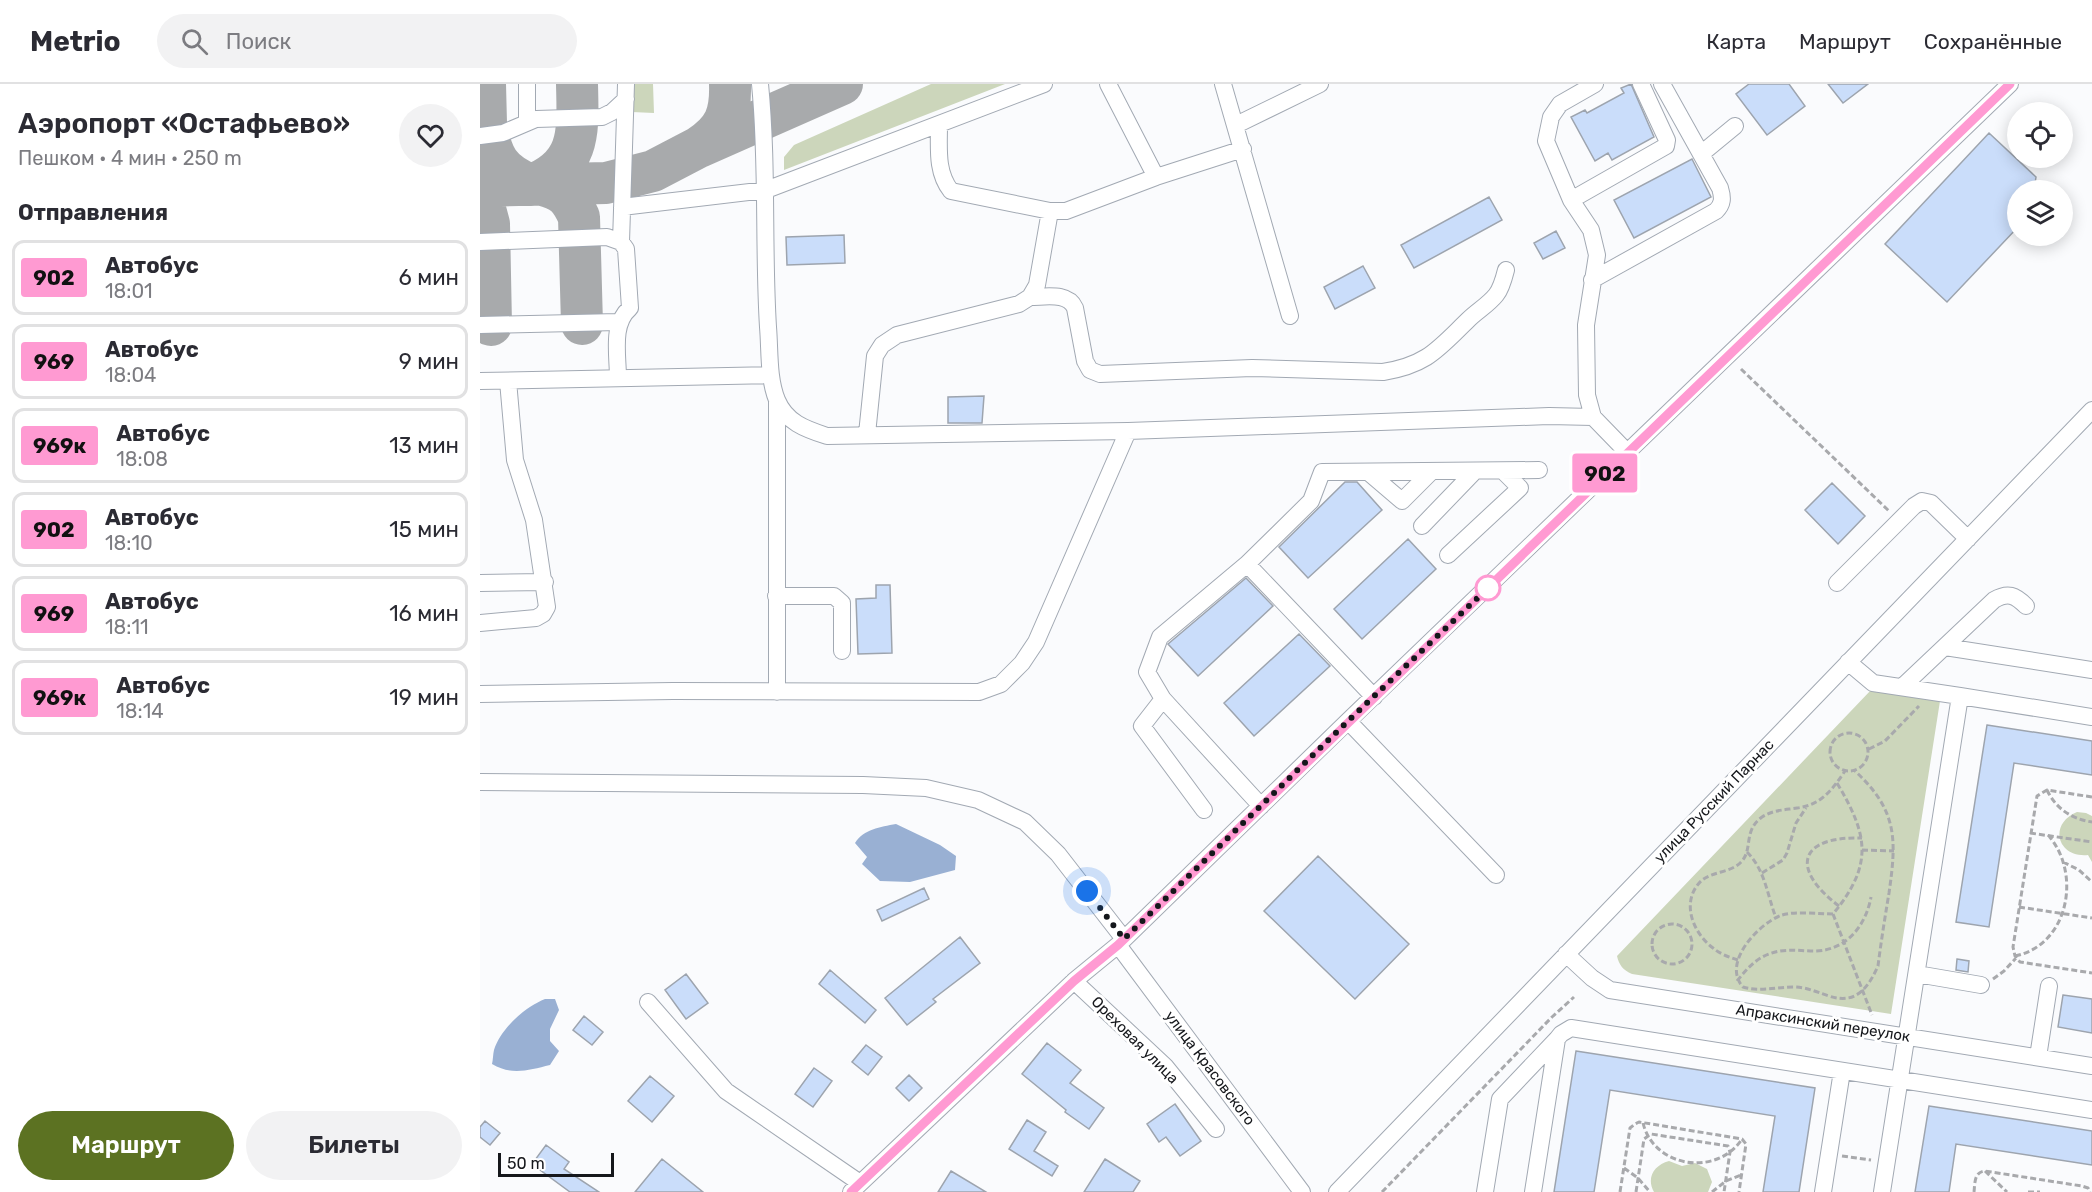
<!DOCTYPE html>
<html lang="ru">
<head>
<meta charset="utf-8">
<style>
  body { margin:0; font-family:Rubik,sans-serif; background:#f2f2f3; color:#2b2b33; height:100vh; display:flex; flex-direction:column; font-size:22px; white-space:nowrap }
  * { box-sizing:border-box; margin:0 }
  p { font-size:20px; color:#7c7c81 }
  .icon { flex:none; width:33px; height:33px; fill:none; stroke:currentColor; stroke-width:2; stroke-linecap:round; stroke-linejoin:round }
  .map { position:relative; flex:1; overflow:hidden }
  .drawer { display:flex; flex-direction:column; background:#fff; width:480px }
  .drawer>* { flex:none }
  .badge { padding:0 12px; border-radius:4px; font-size:21px; line-height:39px }
  .tools { position:absolute; left:1527px; top:18px; display:grid; gap:12px }
  .tools a { display:grid; place-items:center; width:66px; height:66px; border-radius:50%; background:#fff; box-shadow:0 3px 15px #0003; font-size:30px }
  .scale { position:absolute; left:18px; bottom:15px; width:116px; box-sizing:border-box; padding-left:6px; border:3px solid #15171b; border-top:0; font-size:16px; line-height:21px; white-space:nowrap; color:#15171b; -webkit-text-stroke:4px #fff; paint-order:stroke }
  .you { position:absolute; width:30px; height:30px; margin:-15px; border:4px solid #fff; border-radius:50%; background:#1a73e8; box-shadow:0 0 0 9px #1a73e833 }
  .map>.badge { position:absolute; translate:-50% -50%; box-shadow:0 0 0 3px #fff }
  h2 { padding:0 18px; font-size:22px; line-height:54px }
  .round { display:grid; place-items:center; flex:none; width:63px; height:63px; border-radius:32px; background:#f2f2f3 }
  .summary { display:flex; align-items:center; justify-content:space-between; height:102px; padding:0 18px }
  h1 { font-size:28px; font-weight:600; line-height:45px }
  .cta { display:flex; gap:12px; margin-top:auto; padding:12px 18px }
  .cta a { flex:1; height:69px; border-radius:36px; background:#5c7222; color:#fff; font-size:24px; font-weight:600; line-height:69px; text-align:center }
  .cta a+a { background:#f2f2f3; color:#2b2b33 }
  ul { padding:0; list-style:none }
  li { display:flex; align-items:center; gap:18px; height:75px; margin:0 12px 9px; padding:0 6px; border:3px solid #e1e1e2; border-radius:12px }
  li div { flex:1 }
  li b { display:block; font-size:22px }
  li em { font-style:normal }
  li .badge { min-width:66px; font-weight:700; text-align:center }
  header { display:flex; align-items:center; gap:36px; box-sizing:border-box; height:84px; padding:0 30px; background:#fff; border-bottom:2px solid #e1e1e2 }
  header strong { font-size:28px }
  nav { display:flex; gap:33px; margin-inline-start:auto; font-size:21px }
  .search { width:420px; height:54px; background:#f2f2f3; display:flex; align-items:center; gap:15px; box-sizing:border-box; padding:0 21px; border-radius:33px; color:#7c7c81; font-size:22px }
  main { display:flex; flex:1; min-height:0 }
  .map>svg:first-child { display:block }
  .green { fill:#ccd6bb }
  .water { fill:#99b0d3 }
  .lines { fill:none; stroke-linecap:round; stroke-linejoin:round }
  .taxiway { stroke:#a8aaac; stroke-width:42 }
  .building { fill:#caddfa; stroke:#9da4ae; stroke-width:1.5 }
  .minor-casing { stroke:#a2a9b3; stroke-width:18 }
  .path { stroke:#a8a9ac; stroke-width:3; stroke-dasharray:6 3; stroke-linecap:butt }
  .minor { stroke:#fff; stroke-width:16 }
  .line-casing { stroke:#fff; stroke-width:14 }
  .line { stroke:#ff9ad2; stroke-width:9 }
  .walk { stroke:#15171b; stroke-width:6; stroke-dasharray:0 10.8 }
  .stop-dot { fill:#fff; stroke:#ff9ad2; stroke-width:3 }
  .labels { text-anchor:middle; dominant-baseline:central; stroke-width:6; stroke-linejoin:round; paint-order:stroke }
  .street-label { font-size:15px; fill:#15171b; stroke:#fff }
</style>
</head>
<body>
<header>
<strong>Metrio</strong>
<div class="search"><svg class="icon" aria-label="search" viewBox="0 0 24 24"><circle cx="10" cy="10" r="6"/><path d="M15 15l6 6"/></svg>Поиск</div>
<nav><a>Карта</a><a>Маршрут</a><a>Сохранённые</a></nav>
</header>
<main>
<section class="drawer">
<div class="summary"><div><h1>Аэропорт «Остафьево»</h1><p>Пешком · 4 мин · 250 m</p></div><a class="round"><svg class="icon" aria-label="heart" viewBox="0 0 24 24"><path d="M12 20l-8-8c-3-5 5-10 8-4 3-6 11-1 8 4z"/></svg></a></div>
<h2>Отправления</h2>
<ul>
<li><span class="badge" style="background:#ff9ad2;color:#111">902</span><div><b>Автобус</b><p>18:01</p></div><em>6 мин</em></li>
<li><span class="badge" style="background:#ff9ad2;color:#111">969</span><div><b>Автобус</b><p>18:04</p></div><em>9 мин</em></li>
<li><span class="badge" style="background:#ff9ad2;color:#111">969к</span><div><b>Автобус</b><p>18:08</p></div><em>13 мин</em></li>
<li><span class="badge" style="background:#ff9ad2;color:#111">902</span><div><b>Автобус</b><p>18:10</p></div><em>15 мин</em></li>
<li><span class="badge" style="background:#ff9ad2;color:#111">969</span><div><b>Автобус</b><p>18:11</p></div><em>16 мин</em></li>
<li><span class="badge" style="background:#ff9ad2;color:#111">969к</span><div><b>Автобус</b><p>18:14</p></div><em>19 мин</em></li>
</ul>
<div class="cta"><a>Маршрут</a><a>Билеты</a></div>
</section>
<div class="map">
<svg width="1612" height="1108" viewBox="0 0 1612 1108">
  <rect width="100%" height="100%" fill="#fafbfd"/>
  <path class="green" d="M151,0H173L174,29L152,28Z
    M451,0H525L304,86V73L314,61Z
    M1391,606L1460,617L1411,930L1152,890C1143,886 1139,881 1137,872Z
    M1597,728L1606,729L1612,732V778L1608,771C1577,774 1568,740 1597,728Z
    M1189,1077L1202,1082L1215,1079L1227,1085L1232,1098L1228,1108H1174C1166,1094 1174,1081 1189,1077Z"/>
  <path class="water" d="M416,740L460,761L476,772L475,786L430,798L400,797L382,780L387,773L375,759C384,745 400,743 416,740Z
    M65,915H75L79,926L70,945V957L79,967L70,981C49,986 32,992 12,980C13,976 13,970 14,966C21,944 45,923 65,915Z"/>
  <g class="lines">
    <path class="taxiway" d="M6,39C11,73 19,88 51,101C102,82 98,46 97,0
      M219,63C245,46 251,30 250,0
      M3,67L6,39L5,0
      M63,101C84,107 90,113 99,133L102,240
      M0,102L126,99L173,87L219,63L362,0
      M0,119L5,125L9,140L11,241"/>
  </g>
  <path class="building" d="M1151,0L1174,53L1132,76L1128,69L1115,77L1091,33L1105,26L1107,29L1144,9L1141,4Z
    M1269,0H1309L1325,22L1287,51L1256,10Z
    M1348,0H1388L1363,19Z
    M1509,49L1556,93L1554,106H1538V143L1467,218L1405,160Z
    M1212,75L1231,113L1154,154L1134,116Z
    M1009,113L1022,136L934,184L921,161Z
    M1076,147L1085,164L1063,175L1054,159Z
    M364,151L365,179L307,181L306,153Z
    M883,182L895,204L855,225L844,203Z
    M504,312L502,339H468V313Z
    M865,398H877L902,426L828,494L799,463Z
    M1352,399L1385,432L1358,460L1325,426Z
    M928,455L956,485L882,555L854,525Z
    M766,494L793,522L718,592L688,560Z
    M396,501H410L412,569L378,570L376,515L396,514Z
    M819,550L850,582L774,652L744,619Z
    M1507,641L1612,657V691L1534,679L1509,843L1476,838Z
    M838,772L929,860L875,915L784,827Z
    M444,804L449,815L402,837L397,826Z
    M480,853L500,879L453,915L456,918L427,941L405,914Z
    M1477,875L1489,877L1488,888L1476,886Z
    M350,886L396,926L385,939L339,900Z
    M206,890L228,919L206,935L185,906Z
    M1583,911L1612,915V949L1578,943Z
    M104,932L123,948L112,961L93,946Z
    M567,959L601,986L590,999L624,1024L609,1045L585,1028L586,1026L542,990Z
    M386,961L402,973L388,991L372,978Z
    M1096,967L1335,1004L1319,1108H1283L1295,1032L1130,1006L1114,1108H1074Z
    M334,984L352,997L333,1023L315,1010Z
    M429,991L442,1004L429,1017L416,1004Z
    M170,992L194,1012L172,1038L148,1017Z
    M695,1020L721,1057L700,1072L686,1053L679,1058L667,1040Z
    M1449,1022L1612,1047V1081L1476,1060L1469,1108H1435Z
    M547,1036L566,1048L554,1067L578,1082L572,1092L529,1065Z
    M5,1037L20,1049L10,1061L0,1053V1043Z
    M66,1061L89,1078L84,1085L119,1108H90L52,1080Z
    M182,1075L223,1108H155Z
    M625,1075L660,1097L653,1108H604Z
    M471,1087L506,1108H458Z"/>
  <g class="lines">
    <defs>
      <path id="minor" d="M47,0V38
        M280,0C288,81 283,162 288,243C290,266 288,294 297,316C306,338 325,345 347,352L648,347L1069,332L1113,333L1147,368
        M628,0L676,93
        M743,0L810,232
        M459,41C459,64 456,88 471,107L570,127H586L676,93L763,65
        M756,41L840,0
        M0,52L23,49L56,35L122,33L132,28L146,15
        M1221,70L1255,42
        M1091,116L1186,62L1187,56L1161,0
        M142,123L286,106L564,0
        M0,158L127,153L141,158L146,165L150,224C131,240 138,271 138,294
        M141,158L146,0
        M1112,196L1236,127C1243,120 1243,114 1240,104L1182,0
        M550,213C566,213 588,208 595,224L605,277L610,286L620,290L772,284L903,288C947,281 958,265 988,236C997,227 1008,221 1016,211C1021,205 1024,194 1026,186
        M0,241L138,238
        M0,297L291,291
        M297,318V608
        M1113,333L1107,311L1106,241L1117,171L1111,146L1091,116L1066,57L1071,33L1080,20L1115,0
        M387,350L395,272L402,261L417,251L539,220L550,213L557,201L570,127
        M888,388L922,417L952,387
        M942,442L995,387
        M968,471L1040,404L1023,387
        M767,480L831,417L842,388L1059,386
        M0,499L65,498
        M1357,499L1434,422L1442,417L1451,419L1488,455
        M296,512H354L362,519V567
        M0,539L56,534L63,530L67,523L54,436L35,376L28,297
        M1465,563L1612,586
        M1368,578L1393,599L1480,612
        M1422,603L1514,516C1528,508 1535,511 1546,522
        M0,610L193,607L499,608L521,600L542,579L556,558L648,347
        M683,615L662,642L724,726
        M868,637L1016,791
        M0,698L383,701L446,704L498,716L545,738L578,770L644,855
        M781,722L683,615L667,588L680,553L767,480L894,613
        M638,861L822,1108
        M1086,870L1112,894L1130,906L1612,982
        M1437,890L1501,901
        M594,897L685,982L736,1045
        M168,918L246,1007L380,1099
        M1558,973L1569,902
        M371,1108L594,897L638,861L868,637L1530,0
        M857,1108L1612,326
        M1005,1108L1020,1015L1077,955
        M1053,1108L1077,955L1081,950L1091,944L1612,1026
        M1343,1108L1362,987
        M1402,1108L1480,612L1612,633"/>
    </defs>
    <use href="#minor" class="minor-casing"/>
    <path class="path" d="M1261,285L1409,427
      M1350 668a19 19 0 1 1 38 0a19 19 0 1 1-38 0Z
      M1389,665L1405,657L1439,622
      M1357,699C1388,751 1394,780 1353,830C1339,830 1315,827 1302,831C1279,839 1241,879 1263,903C1280,908 1296,903 1313,903C1327,903 1336,908 1349,912C1376,921 1388,904 1398,882C1401,858 1405,833 1409,809C1417,754 1417,726 1375,687
      M1567,706C1576,725 1592,735 1612,738
      M1612,713L1567,706L1557,712L1533,863L1535,872L1540,878L1612,889
      M1550,749L1612,758
      M1382,766L1414,767
      M1267,768C1285,786 1287,810 1296,834
      M1583,778L1599,786L1612,798
      M1282,789L1303,776L1307,769L1316,739L1326,724
      M1359,822C1310,785 1318,752 1382,754
      M1539,823L1612,834
      M1353,830L1392,931
      M1172 860a20 20 0 1 1 40 0a20 20 0 1 1-40 0Z
      M1535,872C1589,861 1602,789 1568,751
      M1258,876C1249,873 1240,870 1233,864C1213,849 1200,818 1221,797C1232,787 1252,789 1262,777C1273,764 1263,747 1282,733C1293,726 1304,726 1317,724C1341,721 1352,706 1365,687
      M1513,895L1524,887L1536,874
      M1257,897C1266,886 1275,875 1289,870C1304,864 1320,867 1336,867C1367,866 1386,841 1391,813
      M1163,1039C1174,1084 1237,1093 1262,1055
      M1362,1072L1391,1076
      M1144,1084L1158,1094L1170,1108
      M1505,1087L1527,1108
      M902,1108L1072,933L1094,913
      M1140,1108L1150,1044L1155,1040L1159,1038L1262,1055L1266,1060L1259,1108
      M1156,1108L1164,1055L1171,1050L1248,1062L1250,1068L1244,1108
      M1232,1108L1246,1097L1261,1091
      M1494,1108C1495,1099 1494,1088 1505,1087L1602,1102L1608,1104L1610,1108
      M1548,1108H1560"/>
    <use href="#minor" class="minor"/>
  </g>
  <g class="lines">
    <defs>
      <path id="line" d="M371,1108L594,897L638,861L1530,0"/>
    </defs>
    <use href="#line" class="line-casing"/>
    <use href="#line" class="line"/>
    <path class="walk" d="M607,807L644,855L868,637L1008,504"/>
  </g>
  <circle class="stop-dot" cx="1008" cy="504" r="12"/>
  <g class="labels">
    <g class="street-label">
      <text transform="translate(1234 717) rotate(-46)">улица Русский Парнас</text>
      <text transform="translate(1343 939) rotate(9)">Апраксинский переулок</text>
      <text transform="translate(655 956) rotate(45)">Ореховая улица</text>
      <text transform="translate(730 984) rotate(53)">улица Красовского</text>
    </g>
  </g>
</svg>
<div class="tools">
<a><svg class="icon" aria-label="locate" viewBox="0 0 24 24"><circle cx="12" cy="12" r="6"/><path d="M12 2v4M12 18v4M2 12h4M18 12h4"/></svg></a>
<a><svg class="icon" aria-label="layers" viewBox="0 0 24 24"><path d="M12 4l9 5-9 5-9-5zM3 14l9 5 9-5"/></svg></a>
</div>
<div class="scale">50 m</div>
<div class="you" style="left:607px;top:807px"></div>
<b class="badge" style="left:1125px;top:389px;background:#ff9ad2;color:#111">902</b>
</div>
</main>
</body>
</html>
